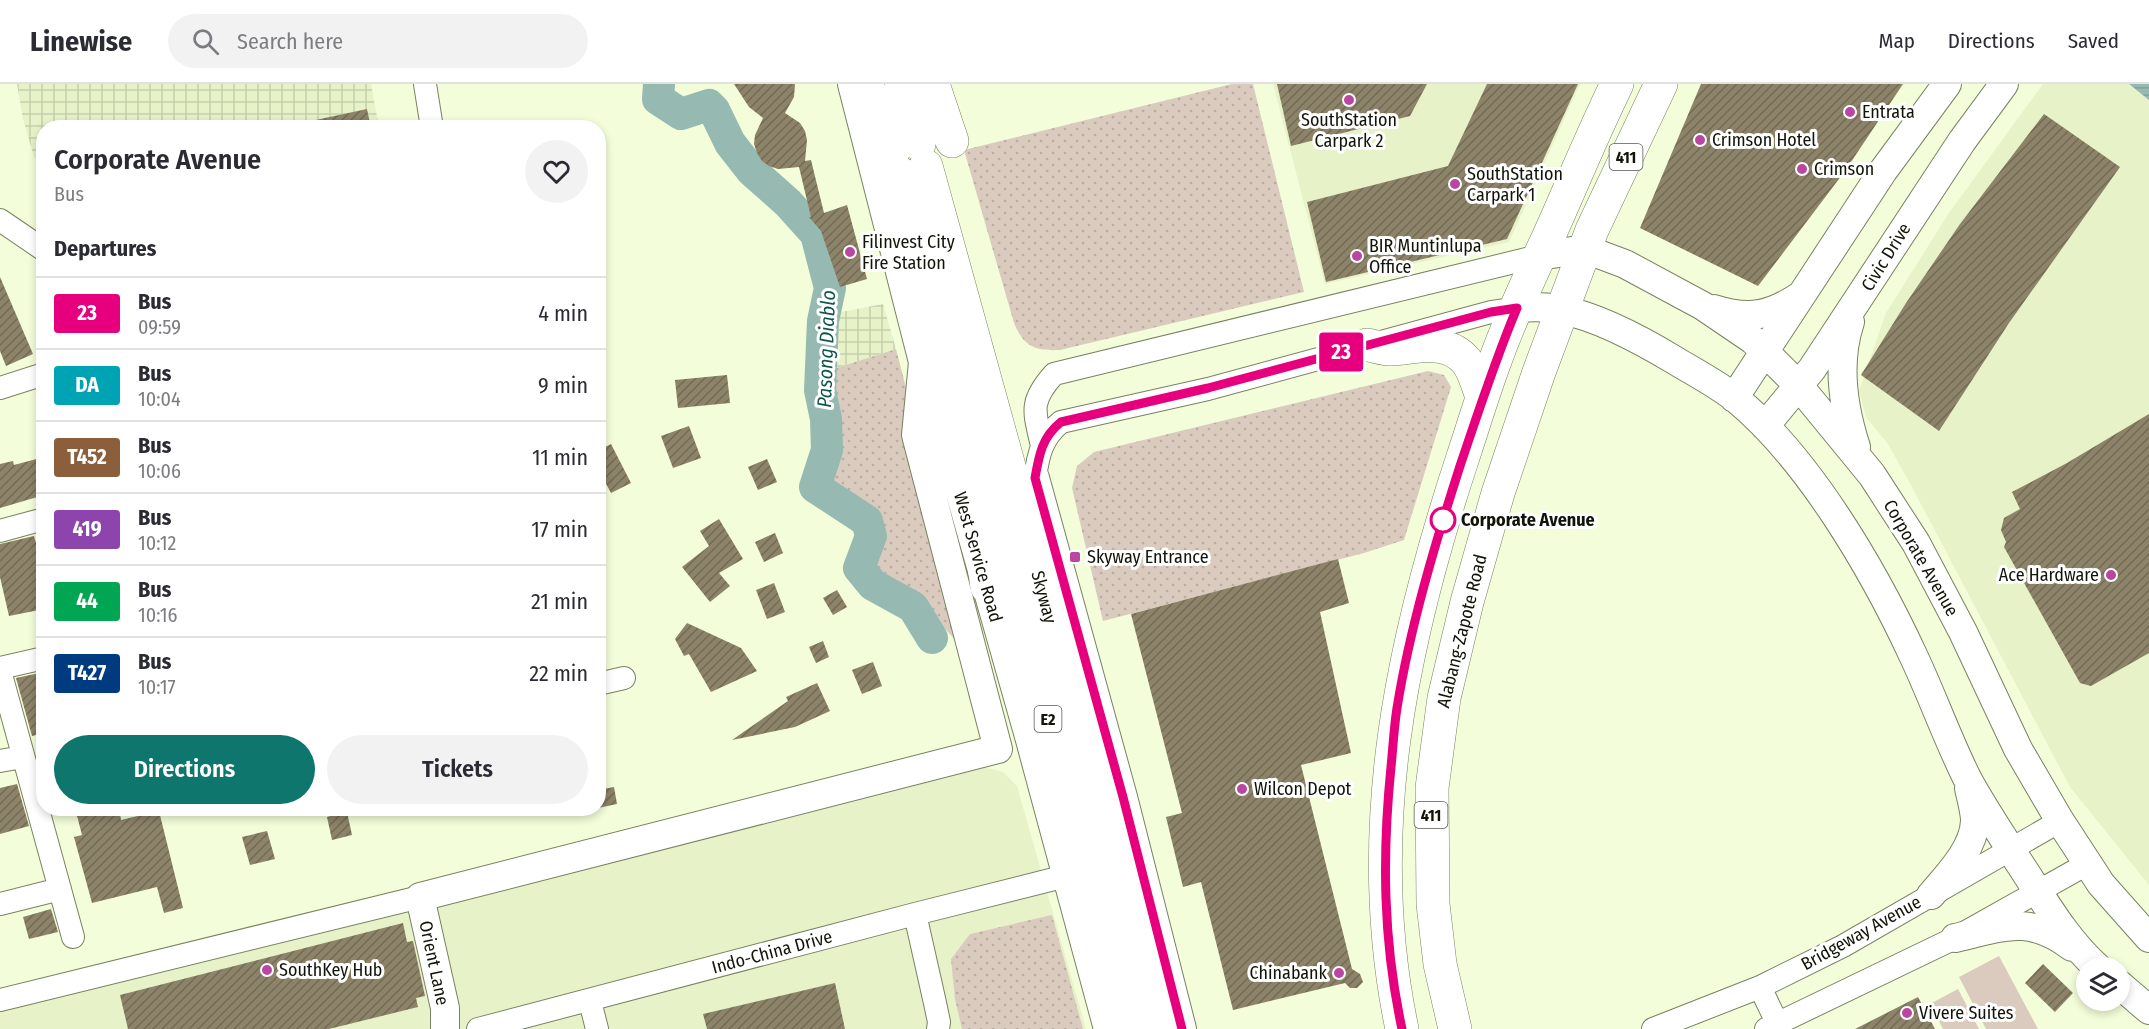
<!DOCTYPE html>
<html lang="en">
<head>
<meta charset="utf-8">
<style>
  body { margin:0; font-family:"Fira Sans Condensed",sans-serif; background:#f2f2f3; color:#2b2b33; height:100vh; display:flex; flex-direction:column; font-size:22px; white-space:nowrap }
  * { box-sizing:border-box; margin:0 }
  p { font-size:20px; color:#7c7c81 }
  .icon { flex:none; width:33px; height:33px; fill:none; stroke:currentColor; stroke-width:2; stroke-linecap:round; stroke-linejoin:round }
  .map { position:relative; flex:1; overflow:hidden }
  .drawer { position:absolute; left:36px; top:36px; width:570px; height:696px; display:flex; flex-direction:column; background:#fff; border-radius:24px; box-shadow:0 3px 9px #0003 }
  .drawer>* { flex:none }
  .badge { padding:0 12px; border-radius:4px; font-size:21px; line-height:39px }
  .fabs { position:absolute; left:2076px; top:873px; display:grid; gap:12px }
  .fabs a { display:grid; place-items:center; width:54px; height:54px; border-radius:50%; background:#fff; box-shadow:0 3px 9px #0003; font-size:30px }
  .map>.badge { position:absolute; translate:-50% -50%; box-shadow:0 0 0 3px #fff }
  h2 { padding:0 18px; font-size:22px; line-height:54px }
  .round { display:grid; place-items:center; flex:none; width:63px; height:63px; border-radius:32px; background:#f2f2f3 }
  .headline { display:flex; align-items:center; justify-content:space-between; height:102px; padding:0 18px }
  h1 { font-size:28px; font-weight:600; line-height:45px }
  .button { display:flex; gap:12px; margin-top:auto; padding:12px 18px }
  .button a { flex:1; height:69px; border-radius:36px; background:#0f766e; color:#fff; font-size:24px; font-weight:600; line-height:69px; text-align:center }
  .button a+a { background:#f2f2f3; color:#2b2b33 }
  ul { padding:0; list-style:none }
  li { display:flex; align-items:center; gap:18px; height:72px; padding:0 18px; border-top:2px solid #e1e1e2 }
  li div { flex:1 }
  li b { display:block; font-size:22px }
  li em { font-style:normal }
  li .badge { min-width:66px; font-weight:700; text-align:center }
  header { display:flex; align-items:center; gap:36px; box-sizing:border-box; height:84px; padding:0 30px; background:#fff; border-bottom:2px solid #e1e1e2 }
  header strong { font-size:28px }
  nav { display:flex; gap:33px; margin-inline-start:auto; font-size:21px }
  .search { width:420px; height:54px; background:#f2f2f3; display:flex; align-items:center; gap:15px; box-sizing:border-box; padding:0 21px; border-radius:33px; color:#7c7c81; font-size:22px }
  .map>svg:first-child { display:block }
  .built { fill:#e7f2c8 }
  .industrial { fill:url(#industrial-grid) }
  .grass { fill:url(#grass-dots) }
  .pitch { fill:#dacbbe }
  .water { fill:url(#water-rules) }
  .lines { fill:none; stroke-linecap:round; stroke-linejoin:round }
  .river { stroke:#96bab1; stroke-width:32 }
  .building { fill:url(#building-hatch) }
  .minor-casing { stroke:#798262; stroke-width:24 }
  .major-casing { stroke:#798262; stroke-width:30 }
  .highway-casing { stroke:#798262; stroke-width:34 }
  .minor { stroke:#fff; stroke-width:22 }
  .major { stroke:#fff; stroke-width:28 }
  .highway { stroke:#fff; stroke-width:33 }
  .line-casing { stroke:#fff; stroke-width:14 }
  .line { stroke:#e6007e; stroke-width:9 }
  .poi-dot { fill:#b947a2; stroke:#fff; stroke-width:2 }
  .stop-dot { fill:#fff; stroke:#e6007e; stroke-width:3 }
  .labels { text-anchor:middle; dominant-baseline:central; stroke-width:6; stroke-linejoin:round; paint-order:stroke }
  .shield { fill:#fff; stroke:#585a52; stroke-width:1.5 }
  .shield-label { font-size:16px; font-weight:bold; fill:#111408 }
  .poi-label { font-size:18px; fill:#111408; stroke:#fff; text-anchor:start }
  .street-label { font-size:18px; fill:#111408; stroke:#fff }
  .stop-label { font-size:18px; font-weight:bold; fill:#111408; stroke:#fff; text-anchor:start }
  .water-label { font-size:20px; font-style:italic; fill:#0d564a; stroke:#fff }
</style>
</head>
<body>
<header>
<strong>Linewise</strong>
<div class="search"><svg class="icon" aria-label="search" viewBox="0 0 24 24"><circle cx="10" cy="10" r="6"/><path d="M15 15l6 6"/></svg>Search here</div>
<nav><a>Map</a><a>Directions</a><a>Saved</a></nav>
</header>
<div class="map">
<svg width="2149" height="945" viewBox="0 0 2149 945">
  <defs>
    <pattern id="industrial-grid" width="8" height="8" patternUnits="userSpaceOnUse" patternTransform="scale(1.5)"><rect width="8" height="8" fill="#e7f2c8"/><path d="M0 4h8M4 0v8" fill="none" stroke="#c5cfaa"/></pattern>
    <pattern id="grass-dots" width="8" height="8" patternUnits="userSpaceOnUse" patternTransform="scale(1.5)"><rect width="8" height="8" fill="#dacbbe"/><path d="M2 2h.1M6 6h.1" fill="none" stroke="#baada2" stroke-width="1.8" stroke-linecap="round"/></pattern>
    <pattern id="water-rules" width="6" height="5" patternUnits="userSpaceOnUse" patternTransform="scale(1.5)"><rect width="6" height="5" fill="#96bab1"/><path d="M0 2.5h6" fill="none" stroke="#809f97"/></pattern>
    <pattern id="building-hatch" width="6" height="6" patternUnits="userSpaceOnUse" patternTransform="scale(1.5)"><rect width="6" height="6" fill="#8c8368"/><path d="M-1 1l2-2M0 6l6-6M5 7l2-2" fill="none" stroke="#716a54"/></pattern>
  </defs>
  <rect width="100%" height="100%" fill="#f3fdd9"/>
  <path class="built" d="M1273,0H1580L1509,158L1325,200Z
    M2043,0H2149V801L2070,703L1912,403L1888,360L1866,333L1859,307L1886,229L1949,129Z
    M983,683L1003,688L1017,702L1086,945H0V927Z"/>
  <path class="industrial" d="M17,0H371L379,43L44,44L43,81L34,73L23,35Z
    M883,220L896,265L827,287L830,257L836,229Z"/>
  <path class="grass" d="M1232,0H1253L1304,208L1060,266C1035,267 1024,263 1014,239L964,66Z
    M896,265L976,574L960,561L922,520L867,489L876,450L871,428L819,401L835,362L827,287Z
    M1428,287L1444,291L1451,303L1404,456L1364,469L1103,537L1072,404L1077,382L1094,368Z
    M1052,831L1083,945H962L955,915L951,875L970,850Z"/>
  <path class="pitch" d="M1999,872L2038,945H1986L1959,893Z
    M1958,905L1979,945H1943L1930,920Z"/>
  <path class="water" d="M2129,0H2149V16Z"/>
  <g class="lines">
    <path class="river" d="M659,0L658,15L681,30L709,21L714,26L730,59L752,87L788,119L816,150L830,204L823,237L820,306L826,335L827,366L815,403L867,437L871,452L859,484L873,501L913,523L932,554"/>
  </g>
  <path class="building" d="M734,0H795L794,13L785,29L800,39L805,47L807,56L805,77L811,76L824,129L847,121L867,195L840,203L821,147L809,133H811L799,83L778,85L769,82L762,77L757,69L754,60L755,51L763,34L749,23Z
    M1277,0H1427L1410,32L1291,62Z
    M1487,0H1578L1507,155L1326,198L1307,118L1448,82Z
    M1701,0H1903L1845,87L1758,202L1640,144Z
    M367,25L371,44H312L311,37Z
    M2044,30L2120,83L2009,239L1939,347L1861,291L1906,219L1960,140Z
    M0,193L33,270L6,282L0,267Z
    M727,291L730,319L678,324L675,296Z
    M2149,330V569L2091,602L2080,599L2004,463L2006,458L2001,446L2004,434L2020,425L2012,408L2067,379Z
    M689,342L701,374L673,384L661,352Z
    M611,360L631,399L611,409L598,385V367Z
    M44,373V411L0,424V380L13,377L14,381Z
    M767,375L777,398L758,406L748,383Z
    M719,435L743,475L719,489L730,502L710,518L682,483L709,462L700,447Z
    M775,449L783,469L764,478L755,458Z
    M34,452L44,487V525L9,532L0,493V460Z
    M1338,475L1349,519L1320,528L1351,669L1301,681L1352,885L1360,890L1363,898L1357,904H1350L1345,899L1233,926L1201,798L1183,803L1166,733L1182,729L1131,530Z
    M774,499L785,528L767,535L756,506Z
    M837,506L847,523L833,531L823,514Z
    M687,539L741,564L757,587L711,608L689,570L684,572L675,555Z
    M823,557L829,573L816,579L809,563Z
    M873,578L882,602L862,610L852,586Z
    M44,588V649L32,652L16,594Z
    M817,599L830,627L795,643L732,656L788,617L786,613Z
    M17,700L29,742L0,750V704Z
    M614,703L617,720L598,724V706Z
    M75,724H119L121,736L159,727L183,824L164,829L157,803L92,819L74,753L82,751Z
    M347,728L352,751L332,756L327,733Z
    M267,747L275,775L250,781L242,753Z
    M51,825L58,848L29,855L23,833Z
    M403,839L407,858L413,857L425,912L416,914L418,923L329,945H128L120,911Z
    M2043,880L2073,909L2055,928L2025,899Z
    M835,899L845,945H707L703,930Z
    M1918,913L1935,945H1855Z"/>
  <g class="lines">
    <defs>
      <path id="minor" d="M425,0L432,44
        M0,136L44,166
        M0,304L44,290
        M1042,362C1034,327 1029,318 1054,290L1539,172
        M1035,394C1038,371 1042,353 1061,338L1208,305L1491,228L1517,224
        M0,447L44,435
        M0,584L44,574
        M0,587L73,853
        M598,600L624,594
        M0,677L23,673
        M0,820L60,805
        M915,830L935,919L939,938L938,945
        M1760,903L1780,945
        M0,916L420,813
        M590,917L597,945
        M478,945L915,830L1066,792
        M1653,945L1760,903L1843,862L2060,737
        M1766,945L1955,854L2087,780"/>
      <path id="major" d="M852,0L923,278L1030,656L1108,945
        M1539,172L1585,165L1625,180L1703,222L1753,256L1799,302L1872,391L1916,459L1963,548L2018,665L2060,737L2101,800L2149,854
        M1517,224C1532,223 1548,222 1563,226C1601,234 1643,257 1676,277C1696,289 1717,300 1735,314C1809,375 1873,485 1913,571C1932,611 1947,654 1967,694C1982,722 2001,750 2018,777C2042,813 2065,855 2098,884
        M1714,225C1749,236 1770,232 1800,212
        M1850,238C1836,280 1843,323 1856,363
        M1734,314L1883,87L1947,0
        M1765,342L1812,285L1962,57L2004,0
        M1035,394L1123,713L1182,945
        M1931,811C1948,791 1974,765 1975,737C1975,727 1971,714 1969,704
        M1955,854C2004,843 2028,830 2072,863
        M2120,901L2149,926
        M445,945V924L420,813L998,665L916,351L923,278"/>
      <path id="highway" d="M866,0L894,66
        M901,0L919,60
        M933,0L952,57
        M926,82L1012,393L1138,864L1158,945
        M900,89L1131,945
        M1367,261C1375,262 1383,265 1391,265C1417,264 1447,253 1467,278C1474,287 1478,302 1482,313
        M978,441L987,503
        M1402,945C1361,750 1401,561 1462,376C1473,343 1483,309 1495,277C1510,235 1529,194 1548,154C1571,103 1592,51 1617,0
        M1455,945L1440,880L1433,820L1432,704L1444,614L1467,518L1498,409L1539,288L1592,146L1661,0"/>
    </defs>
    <use href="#minor" class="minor-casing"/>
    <use href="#major" class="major-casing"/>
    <use href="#highway" class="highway-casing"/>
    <use href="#minor" class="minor"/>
    <use href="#major" class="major"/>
    <use href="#highway" class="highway"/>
  </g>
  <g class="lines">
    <defs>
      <path id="line" d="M1182,945L1123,713L1035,394C1039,371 1042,353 1061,338L1208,304L1491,228L1517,224C1495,276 1478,329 1460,382C1435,460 1410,543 1397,624C1394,643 1393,663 1391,683C1382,772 1383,857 1402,945"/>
    </defs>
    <use href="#line" class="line-casing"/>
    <use href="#line" class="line"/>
  </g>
  <g class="poi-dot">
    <circle cx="1349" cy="16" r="6"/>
    <circle cx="1850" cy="28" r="6"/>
    <circle cx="1700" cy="56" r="6"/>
    <circle cx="1802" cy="85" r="6"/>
    <circle cx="1455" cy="100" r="6"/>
    <circle cx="850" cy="168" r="6"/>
    <circle cx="1357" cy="172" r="6"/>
    <rect x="1069" y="467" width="12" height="12" rx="3"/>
    <circle cx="2111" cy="491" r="6"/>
    <circle cx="1242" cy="705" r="6"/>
    <circle cx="267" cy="886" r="6"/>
    <circle cx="1339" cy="889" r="6"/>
    <circle cx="1907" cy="929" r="6"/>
  </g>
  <circle class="stop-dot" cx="1443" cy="436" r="12"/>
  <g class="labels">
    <g class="shield">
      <rect x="1609.5" y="60" width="33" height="26" rx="4.5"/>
      <rect x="1034.5" y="622" width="27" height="26" rx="4.5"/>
      <rect x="1414.5" y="718" width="33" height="26" rx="4.5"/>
    </g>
    <g class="shield-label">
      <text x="1626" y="73">411</text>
      <text x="1048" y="635">E2</text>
      <text x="1431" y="731">411</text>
    </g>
    <g class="poi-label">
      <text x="1862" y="28">Entrata</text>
      <text x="1349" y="36" text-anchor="middle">SouthStation<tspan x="1349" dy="21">Carpark 2</tspan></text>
      <text x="1712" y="56">Crimson Hotel</text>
      <text x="1814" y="85">Crimson</text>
      <text x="1467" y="90">SouthStation<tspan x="1467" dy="21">Carpark 1</tspan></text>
      <text x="862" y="158">Filinvest City<tspan x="862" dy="21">Fire Station</tspan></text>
      <text x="1369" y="162">BIR Muntinlupa<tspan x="1369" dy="21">Office</tspan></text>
      <text x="1087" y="473">Skyway Entrance</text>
      <text x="2099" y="491" text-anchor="end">Ace Hardware</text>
      <text x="1254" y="705">Wilcon Depot</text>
      <text x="279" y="886">SouthKey Hub</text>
      <text x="1327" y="889" text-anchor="end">Chinabank</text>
      <text x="1919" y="929">Vivere Suites</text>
    </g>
    <g class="street-label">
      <text transform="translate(1886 173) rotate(-58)">Civic Drive</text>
      <text transform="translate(978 473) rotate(74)">West Service Road</text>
      <text transform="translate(1921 474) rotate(60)">Corporate Avenue</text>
      <text transform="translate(1044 513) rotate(75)">Skyway</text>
      <text transform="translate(1462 547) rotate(-76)">Alabang-Zapote Road</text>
      <text transform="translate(1861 849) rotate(-29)">Bridgeway Avenue</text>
      <text transform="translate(772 868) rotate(-15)">Indo-China Drive</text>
      <text transform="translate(434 879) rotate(78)">Orient Lane</text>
    </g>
    <g class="stop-label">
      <text x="1461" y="436">Corporate Avenue</text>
    </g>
    <g class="water-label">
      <text transform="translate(826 265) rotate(-88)">Pasong Diablo</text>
    </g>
  </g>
</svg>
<div class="fabs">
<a><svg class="icon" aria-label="layers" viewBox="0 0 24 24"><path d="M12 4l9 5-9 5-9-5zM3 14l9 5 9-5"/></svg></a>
</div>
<b class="badge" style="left:1341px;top:268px;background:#e6007e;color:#fff">23</b>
<section class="drawer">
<div class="headline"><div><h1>Corporate Avenue</h1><p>Bus</p></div><a class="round"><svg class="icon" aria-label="heart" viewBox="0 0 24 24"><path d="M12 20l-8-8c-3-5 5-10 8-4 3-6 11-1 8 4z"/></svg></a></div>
<h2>Departures</h2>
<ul>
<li><span class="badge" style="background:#e6007e;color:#fff">23</span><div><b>Bus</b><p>09:59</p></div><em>4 min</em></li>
<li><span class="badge" style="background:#00a3b4;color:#fff">DA</span><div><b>Bus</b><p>10:04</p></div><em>9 min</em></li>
<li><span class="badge" style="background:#8b5e3c;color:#fff">T452</span><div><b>Bus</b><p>10:06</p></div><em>11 min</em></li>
<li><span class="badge" style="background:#8e44ad;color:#fff">419</span><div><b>Bus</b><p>10:12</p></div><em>17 min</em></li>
<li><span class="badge" style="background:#00a651;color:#fff">44</span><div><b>Bus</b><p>10:16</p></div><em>21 min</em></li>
<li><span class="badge" style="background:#003b80;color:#fff">T427</span><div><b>Bus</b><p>10:17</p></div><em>22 min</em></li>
</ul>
<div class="button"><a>Directions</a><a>Tickets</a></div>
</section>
</div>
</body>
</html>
